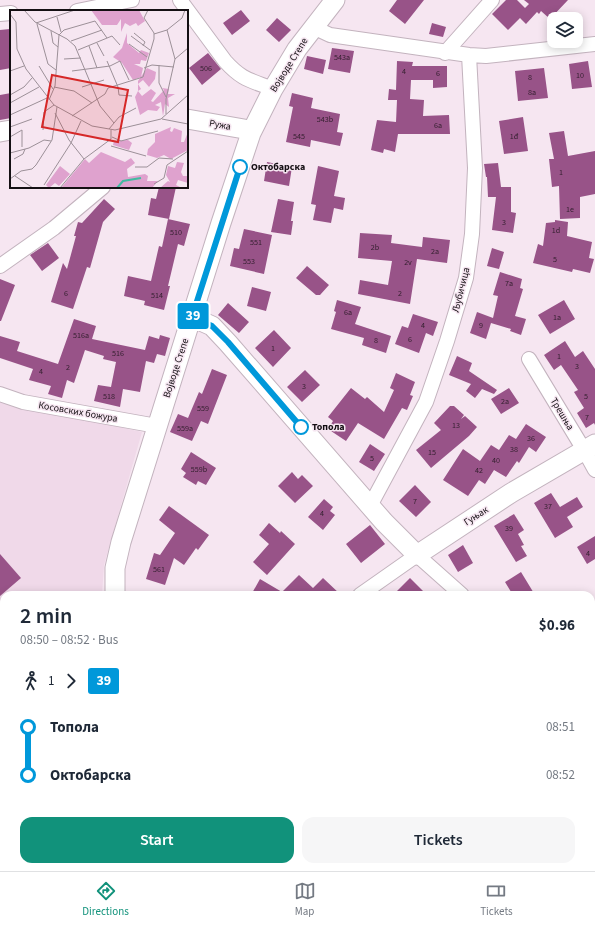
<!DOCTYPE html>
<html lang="en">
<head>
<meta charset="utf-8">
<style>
  body { margin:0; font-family:"Source Sans 3",sans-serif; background:#f6f6f7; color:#1f2937; height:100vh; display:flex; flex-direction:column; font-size:15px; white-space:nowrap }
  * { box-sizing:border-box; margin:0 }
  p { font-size:13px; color:#747a83 }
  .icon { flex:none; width:22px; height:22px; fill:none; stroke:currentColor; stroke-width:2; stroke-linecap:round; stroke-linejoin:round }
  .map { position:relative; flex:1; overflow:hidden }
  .side { position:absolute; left:0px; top:591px; width:595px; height:280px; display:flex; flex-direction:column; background:#fff; border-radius:12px 12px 0 0; box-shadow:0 2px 10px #0003 }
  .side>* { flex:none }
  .badge { padding:0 8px; border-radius:3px; font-size:14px; line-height:26px }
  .fabs { position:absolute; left:547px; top:12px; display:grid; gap:8px }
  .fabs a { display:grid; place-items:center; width:36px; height:36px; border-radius:8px; background:#fff; box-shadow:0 2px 10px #0003; font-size:20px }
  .map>.badge { position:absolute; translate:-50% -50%; box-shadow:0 0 0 2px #fff }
  .legs { display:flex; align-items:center; gap:6px; height:44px; padding:0 20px; font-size:13px }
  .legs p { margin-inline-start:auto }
  .summary { display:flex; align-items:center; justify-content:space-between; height:68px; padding:0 20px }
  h1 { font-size:22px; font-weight:600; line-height:30px }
  .action { display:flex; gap:8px; margin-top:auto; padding:8px 20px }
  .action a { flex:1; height:46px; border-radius:12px; background:#11927b; color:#fff; font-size:16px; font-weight:600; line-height:46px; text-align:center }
  .action a+a { background:#f6f6f7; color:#1f2937 }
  ul { padding:0 20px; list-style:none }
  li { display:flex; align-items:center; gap:14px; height:48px; font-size:15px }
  li i { display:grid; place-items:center; width:6px; height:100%; margin:0 5px; background:currentColor }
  li i::after { content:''; width:10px; height:10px; margin:-5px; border:3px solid; border-radius:50%; background:#fff }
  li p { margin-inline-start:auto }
  li:first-child i { background:linear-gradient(#0000 50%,currentColor 0) }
  li:last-child i { background:linear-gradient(currentColor 50%,#0000 0) }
  .menu { display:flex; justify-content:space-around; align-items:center; height:56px; border-top:1px solid #e0e1e3; background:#fff; font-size:11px; color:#747a83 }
  .menu a { display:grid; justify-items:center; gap:2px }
  .menu .active { color:#11927b }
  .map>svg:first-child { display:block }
  .built { fill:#f0d9e9 }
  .green { fill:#dfa2ce }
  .building { fill:#985388 }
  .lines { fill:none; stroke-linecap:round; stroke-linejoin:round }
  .street-casing { stroke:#c3b3be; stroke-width:16 }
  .secondary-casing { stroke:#c3b3be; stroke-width:21 }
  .street { stroke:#fff; stroke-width:14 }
  .secondary { stroke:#fff; stroke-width:19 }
  .line-1-casing { stroke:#fff; stroke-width:9 }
  .line-1 { stroke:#0098da; stroke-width:6 }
  .stop-1-dot { fill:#fff; stroke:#0098da; stroke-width:2 }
  .labels { text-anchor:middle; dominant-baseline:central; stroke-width:3; stroke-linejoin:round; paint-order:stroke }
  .number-label { font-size:8px; fill:#352030 }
  .street-label { font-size:10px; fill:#140f13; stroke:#f6e6f1 }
  .stop-label { font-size:10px; font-weight:bold; fill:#140f13; stroke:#f6e6f1; text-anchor:start }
  .inset-river { fill:none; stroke:#42bba1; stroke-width:2 }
  .inset-road { fill:none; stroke:#9c9098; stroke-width:1 }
  .view { fill:#d62828; fill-opacity:0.15; stroke:#d62828; stroke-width:2 }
  .inset-edge { fill:none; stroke:#140f13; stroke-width:2 }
</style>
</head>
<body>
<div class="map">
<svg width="595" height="871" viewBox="0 0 595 871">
  <rect width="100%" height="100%" fill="#f6e6f1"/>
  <path class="built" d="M0,401L142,432L104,565L102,595H4V657L0,659Z"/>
  <path class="green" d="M161,867H217L211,871H163Z"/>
  <path class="building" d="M397,0H424L405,24L389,11Z
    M506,0H517L525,8L529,4L524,0H568L550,19L541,11L539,14L537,12L526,24L520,18L508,30L492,14Z
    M241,10L250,21L232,35L223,23Z
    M277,18L291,30L279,42L266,30Z
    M432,23L446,27L443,37L429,34Z
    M10,29L11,68L0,70V30Z
    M332,48L354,51L350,73L328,69Z
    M208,53L221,69L202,85L189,68Z
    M307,56L326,60L323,74L304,69Z
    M397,61L413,62L412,66H447V87L433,88V80H411L410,99L424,100L423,116L449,115L450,134H398L395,152L384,149L383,153L371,150L377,120L396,122L397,100H388L389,89L396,90Z
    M588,61L592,87L572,89L569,64Z
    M544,68L548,98L518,101L515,71Z
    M11,93V118L0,120V95Z
    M292,93L313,98L311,108L340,114L337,132L343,133L340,146L311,140L310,147L286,142L293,107L289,106Z
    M523,117L528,151L504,154L499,121Z
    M564,131L568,156L595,151V194L580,197V218L560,219L559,186L552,187L549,159H554L549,133Z
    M267,162L292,167L289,186L264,181Z
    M498,163L501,187H511V212L516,213L513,233L492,230L496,197H488L487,177H486L484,164Z
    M318,166L339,171L334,196L345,198L343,210L334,208L331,223L313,220L316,205L311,204Z
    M159,187H176L169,219L148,215L151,198L156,199Z
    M104,199L115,209L103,222L90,268L87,267L73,309L51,302L63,263L67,269L76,236H74L78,222L82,223Z
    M278,199L294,202L291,221H293L291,235L271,232Z
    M168,219L190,224L184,246L178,244L168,286H170L164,310L144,305L145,301L124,296L128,276L151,281L159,246L162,247Z
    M555,220L568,222L567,236L592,242L589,258L594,259L590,273L573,269L572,272L533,263L538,244L543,246L546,223L555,222Z
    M244,229L272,235L264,274L230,266L234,248L239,249Z
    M360,233L392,235L391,243L422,247L423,237L450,240L447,263L417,259L410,304L358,294L360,280L388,285L392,261L358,258Z
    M48,243L59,258L42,271L30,255Z
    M492,248L504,252L499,269L487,266Z
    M307,266L329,285L320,295H316L296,278Z
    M500,272L522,279L520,288L523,289L515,316L526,319L521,335L510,331L511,329L491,323L486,339L470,333L477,312L493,318L498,296L493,295Z
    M0,279L15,285L1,321H0Z
    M252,287L271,292L266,311L247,306Z
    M337,300L361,307L355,324L391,336L386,353L362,345L364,338L331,329L336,312L334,311Z
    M564,300L575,319L550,334L538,315Z
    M228,303L249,322L239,333L218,315Z
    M413,314L438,322L433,336L426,333L419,353L395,344L402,326L408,328Z
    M74,319L96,326L92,339L145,350L149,336L159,339L160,335L170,338L165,356L157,354L154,363L146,361L140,392L123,389L120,407L94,401L98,385L111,387L116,362L103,359L104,356L85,350L74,383L67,380L62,398L48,394L51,386L29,380L33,369L0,358V336L20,342L17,351L58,364Z
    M274,330L291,348L273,367L255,348Z
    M565,341L575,357L583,351L595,369V425L594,423L586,428L577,413L584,408L574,392L578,390L561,365L554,370L544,355Z
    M457,356L472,363L469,371L497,390L494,394L482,389L475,398L466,391L471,384L449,375Z
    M212,369L227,375L208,424L201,421L192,441L170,432L178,414L188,418L199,392L202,394Z
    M305,370L320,385L302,402L287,387Z
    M396,373L415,382L410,395L413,396L407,410L402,408L384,439L358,423L346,441L328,429L333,421L328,417L351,388L365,399L367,397L384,412L394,390L390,388Z
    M509,388L519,403L501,414L491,399Z
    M450,406H454L464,415L461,419L465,416L477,427L469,436L431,468L416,450L441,430L434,423Z
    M526,424L546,437L536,452L529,447L519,463L517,461L506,477L494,470L485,484L479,480L468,496L443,480L463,449L480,461L491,445L499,450L509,435L516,439Z
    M370,444L385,454L374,471L359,462Z
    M191,452L216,468L206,485L198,481L196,485L183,477L186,473L181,469Z
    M292,472L298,479L302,475L313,486L295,503L278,486Z
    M415,485L431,502L416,517L399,501Z
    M551,493L560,507L577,497L583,507L567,517L573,527L555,538L534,503Z
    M324,499L333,507L330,511L335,515L323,530L308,517Z
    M169,506L209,535L198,550L196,548L184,565L174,558L165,585L146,579L154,553L160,555L175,533L159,520Z
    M514,514L524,530L518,534L524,545L521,546L527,556L516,562L494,526Z
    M269,523L280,533L281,531L295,544L267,575L253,562L269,544L259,535Z
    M370,525L385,544L361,563L346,544Z
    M595,536V559L587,564L577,547Z
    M463,545L473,563L458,572L448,555Z
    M0,554L21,578L0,596Z
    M521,572L535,595H513L505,582Z
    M299,575L313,588L323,578L341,595H251L260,579L282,592Z
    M410,578L427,595H393Z"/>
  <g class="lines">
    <defs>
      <path id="street" d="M180,0L225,61C242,80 250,80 273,89
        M77,11L132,0
        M0,14L11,13
        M313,27L330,35L469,55L486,56L595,44
        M445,53L492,0
        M0,266L54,228L103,187
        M529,359L584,450L595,470
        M0,394L23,402L157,426
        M370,506L426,402L447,341L466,278L472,234L475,168L469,55
        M360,595L417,555L462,595
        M591,723L595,732
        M591,768L595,767
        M0,777L4,783
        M16,867L17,871
        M301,867L304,871
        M521,867L522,871"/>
      <path id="secondary" d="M187,119L244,129L251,133
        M0,132L11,130
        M192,317L212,326L228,343L384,522L417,555L511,493L595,444
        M115,595V568L121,542L221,223L251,133L273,89L297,49L335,0
        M147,867L149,871"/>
    </defs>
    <use href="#street" class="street-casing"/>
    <use href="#secondary" class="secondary-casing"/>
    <use href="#street" class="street"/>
    <use href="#secondary" class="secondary"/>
  </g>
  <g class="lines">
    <defs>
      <path id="line-1" d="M240,167L192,317L212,326L228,342L301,427"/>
    </defs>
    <use href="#line-1" class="line-1-casing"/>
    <use href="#line-1" class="line-1"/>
  </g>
  <g class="stop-1-dot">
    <circle cx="240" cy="167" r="7"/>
    <circle cx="301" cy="427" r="7"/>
  </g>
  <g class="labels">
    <g class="number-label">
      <text x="342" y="57">543a</text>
      <text x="206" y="68">506</text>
      <text x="404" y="71">4</text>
      <text x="438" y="73">6</text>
      <text x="580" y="75">10</text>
      <text x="530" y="77">8</text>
      <text x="532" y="92">8a</text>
      <text x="325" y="119">543b</text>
      <text x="438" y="125">6a</text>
      <text x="299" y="136">545</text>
      <text x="514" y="136">1đ</text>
      <text x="561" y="172">1</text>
      <text x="570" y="209">1e</text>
      <text x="504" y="222">3</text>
      <text x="556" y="230">1d</text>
      <text x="176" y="232">510</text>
      <text x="256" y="242">551</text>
      <text x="375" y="247">2b</text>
      <text x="435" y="251">2a</text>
      <text x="555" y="259">5</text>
      <text x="249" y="261">553</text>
      <text x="408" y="262">2v</text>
      <text x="509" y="283">7a</text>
      <text x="66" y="293">6</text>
      <text x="400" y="293">2</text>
      <text x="157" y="295">514</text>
      <text x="348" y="312">6a</text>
      <text x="557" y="317">1a</text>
      <text x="423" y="325">4</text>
      <text x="481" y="325">9</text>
      <text x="81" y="335">516a</text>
      <text x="410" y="339">6</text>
      <text x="376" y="340">8</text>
      <text x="273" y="348">1</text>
      <text x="118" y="353">516</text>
      <text x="559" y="356">1</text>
      <text x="577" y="366">3</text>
      <text x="68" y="367">2</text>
      <text x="41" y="371">4</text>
      <text x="304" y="386">3</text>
      <text x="109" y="396">518</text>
      <text x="586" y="396">5</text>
      <text x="505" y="401">2a</text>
      <text x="203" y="408">559</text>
      <text x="587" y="417">7</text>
      <text x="456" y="425">13</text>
      <text x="185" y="428">559a</text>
      <text x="531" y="438">36</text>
      <text x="514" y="449">38</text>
      <text x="432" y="452">15</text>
      <text x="372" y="458">5</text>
      <text x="496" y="460">40</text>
      <text x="199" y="469">559b</text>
      <text x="479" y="470">42</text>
      <text x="415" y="501">7</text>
      <text x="548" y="506">37</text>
      <text x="322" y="513">4</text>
      <text x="509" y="528">39</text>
      <text x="588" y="553">4</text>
      <text x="159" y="569">561</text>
    </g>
    <g class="street-label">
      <text transform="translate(289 65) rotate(-58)">Војводе Степе</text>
      <text transform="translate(220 125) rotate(10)">Ружа</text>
      <text transform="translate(461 290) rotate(-76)">Љубичица</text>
      <text transform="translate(176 368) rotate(-72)">Војводе Степе</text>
      <text transform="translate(78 412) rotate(10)">Косовских божура</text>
      <text transform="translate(562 414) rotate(59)">Трешња</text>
      <text transform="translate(476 516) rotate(-33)">Гуњак</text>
    </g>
    <g class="stop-label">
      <text x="251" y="167">Октобарска</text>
      <text x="312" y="427">Топола</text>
    </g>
  </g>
  <g transform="translate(10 10)">
    <rect width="178" height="178" fill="#f6e6f1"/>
    <path d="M81,0H129L135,11L128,16L126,13L120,16L115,13L111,22V9L107,15H92ZM117,23V33L129,43L131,40L139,43L136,51L131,50L130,54H124L133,58L131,67L123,70L112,53L103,47L112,38ZM137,58L146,62L145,69L139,77L133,70L128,74L131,79L128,81V71ZM152,78L159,79L158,84H165L158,88L159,97L155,94L153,106L151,92L145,95L150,97L147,101L138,100L130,105L125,87L128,81L132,86L141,79L146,83L141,91L143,92L154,80ZM161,117L160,121L162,122L164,118L172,121L171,132H174L178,122V140L161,149L154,145L147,148L137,145L138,139L145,132V124ZM118,130L122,133L119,140L103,135L104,131ZM91,142L115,152L121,148L125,153L117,159L118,167L135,164L138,166L137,171H148L142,178H51L75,149L79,153ZM167,152L174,153L171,162L173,166H178V173L168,170L166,175L172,178H150L158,171L160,172L156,165L158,156L165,158ZM50,156L60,164L49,176L45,173L39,178L36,175Z" fill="#dfa2ce"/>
    <path class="inset-river" d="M107,178L113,171L131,168"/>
    <path class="inset-road" d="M14,0L25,12L57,29L65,36L90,96L104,113M0,4L6,12L7,39L16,59L44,95L82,116L105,120L151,109L178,85M47,7L51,22M26,13L65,0M27,14L38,54L46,60M41,21L43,33L48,37M124,23L135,32L133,36M144,24L157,20M49,25L54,20L85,11L97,28M121,26L140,40M61,31L92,20M87,33L94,46M119,34L137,47M79,36L87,58M68,40L102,26L110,35M54,49L71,48M165,49L178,38M97,51L108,77L109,85L122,86M149,55V73L156,87M29,56L43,79M134,58L142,55L164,57M0,61L14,56M62,61L100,56L110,51L119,70M44,77L64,81L82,93M72,77L94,70M0,85L14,77L22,68M39,90L45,76L49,25M0,93L29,77M45,103L59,130L74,149M156,104V89L165,49L157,20L172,8L175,0M0,105L37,88M62,106L95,84L98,78L133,67L144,29V23L134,8L138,0M152,109L178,114M0,117L22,109M99,119L109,107L126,98M33,120L34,102L44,95M0,127L12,120V137M102,127L111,131L148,121M101,136L136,146M0,143L19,138L34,130L41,131M4,149L13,144L15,139M125,157H137L149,148L163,149M5,166L23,178M0,169L11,161L22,159L26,155L42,130L47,97M144,174L154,168L157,155L178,141M34,175L61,133L71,111M50,178L74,149L101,129V120"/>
    <path class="view" d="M42,65L118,80L108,132L32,117Z"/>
    <rect width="178" height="178" class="inset-edge"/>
  </g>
</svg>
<div class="fabs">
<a><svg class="icon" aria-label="layers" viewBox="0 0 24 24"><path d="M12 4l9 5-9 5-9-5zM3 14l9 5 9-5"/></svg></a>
</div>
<b class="badge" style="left:193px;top:316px;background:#0098da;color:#fff">39</b>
<section class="side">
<div class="summary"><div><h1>2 min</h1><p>08:50 – 08:52 · Bus</p></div><b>$0.96</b></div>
<div class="legs"><svg class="icon" aria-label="walk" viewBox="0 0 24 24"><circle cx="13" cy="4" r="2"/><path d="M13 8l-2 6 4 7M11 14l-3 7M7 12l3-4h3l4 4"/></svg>1<svg class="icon" aria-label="forward" viewBox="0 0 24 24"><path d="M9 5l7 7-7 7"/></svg><b class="badge" style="background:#0098da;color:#fff">39</b></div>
<ul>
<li><i style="color:#0098da"></i><b>Топола</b><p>08:51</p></li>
<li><i style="color:#0098da"></i><b>Октобарска</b><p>08:52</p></li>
</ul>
<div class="action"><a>Start</a><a>Tickets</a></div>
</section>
</div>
<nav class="menu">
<a class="active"><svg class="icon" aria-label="directions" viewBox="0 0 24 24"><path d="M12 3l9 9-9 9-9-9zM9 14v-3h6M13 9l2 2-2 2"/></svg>Directions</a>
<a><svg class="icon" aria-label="map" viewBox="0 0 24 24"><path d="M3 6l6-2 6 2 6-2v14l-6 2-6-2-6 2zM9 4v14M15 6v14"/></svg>Map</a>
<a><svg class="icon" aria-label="tickets" viewBox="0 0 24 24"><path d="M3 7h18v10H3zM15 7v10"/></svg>Tickets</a>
</nav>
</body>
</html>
